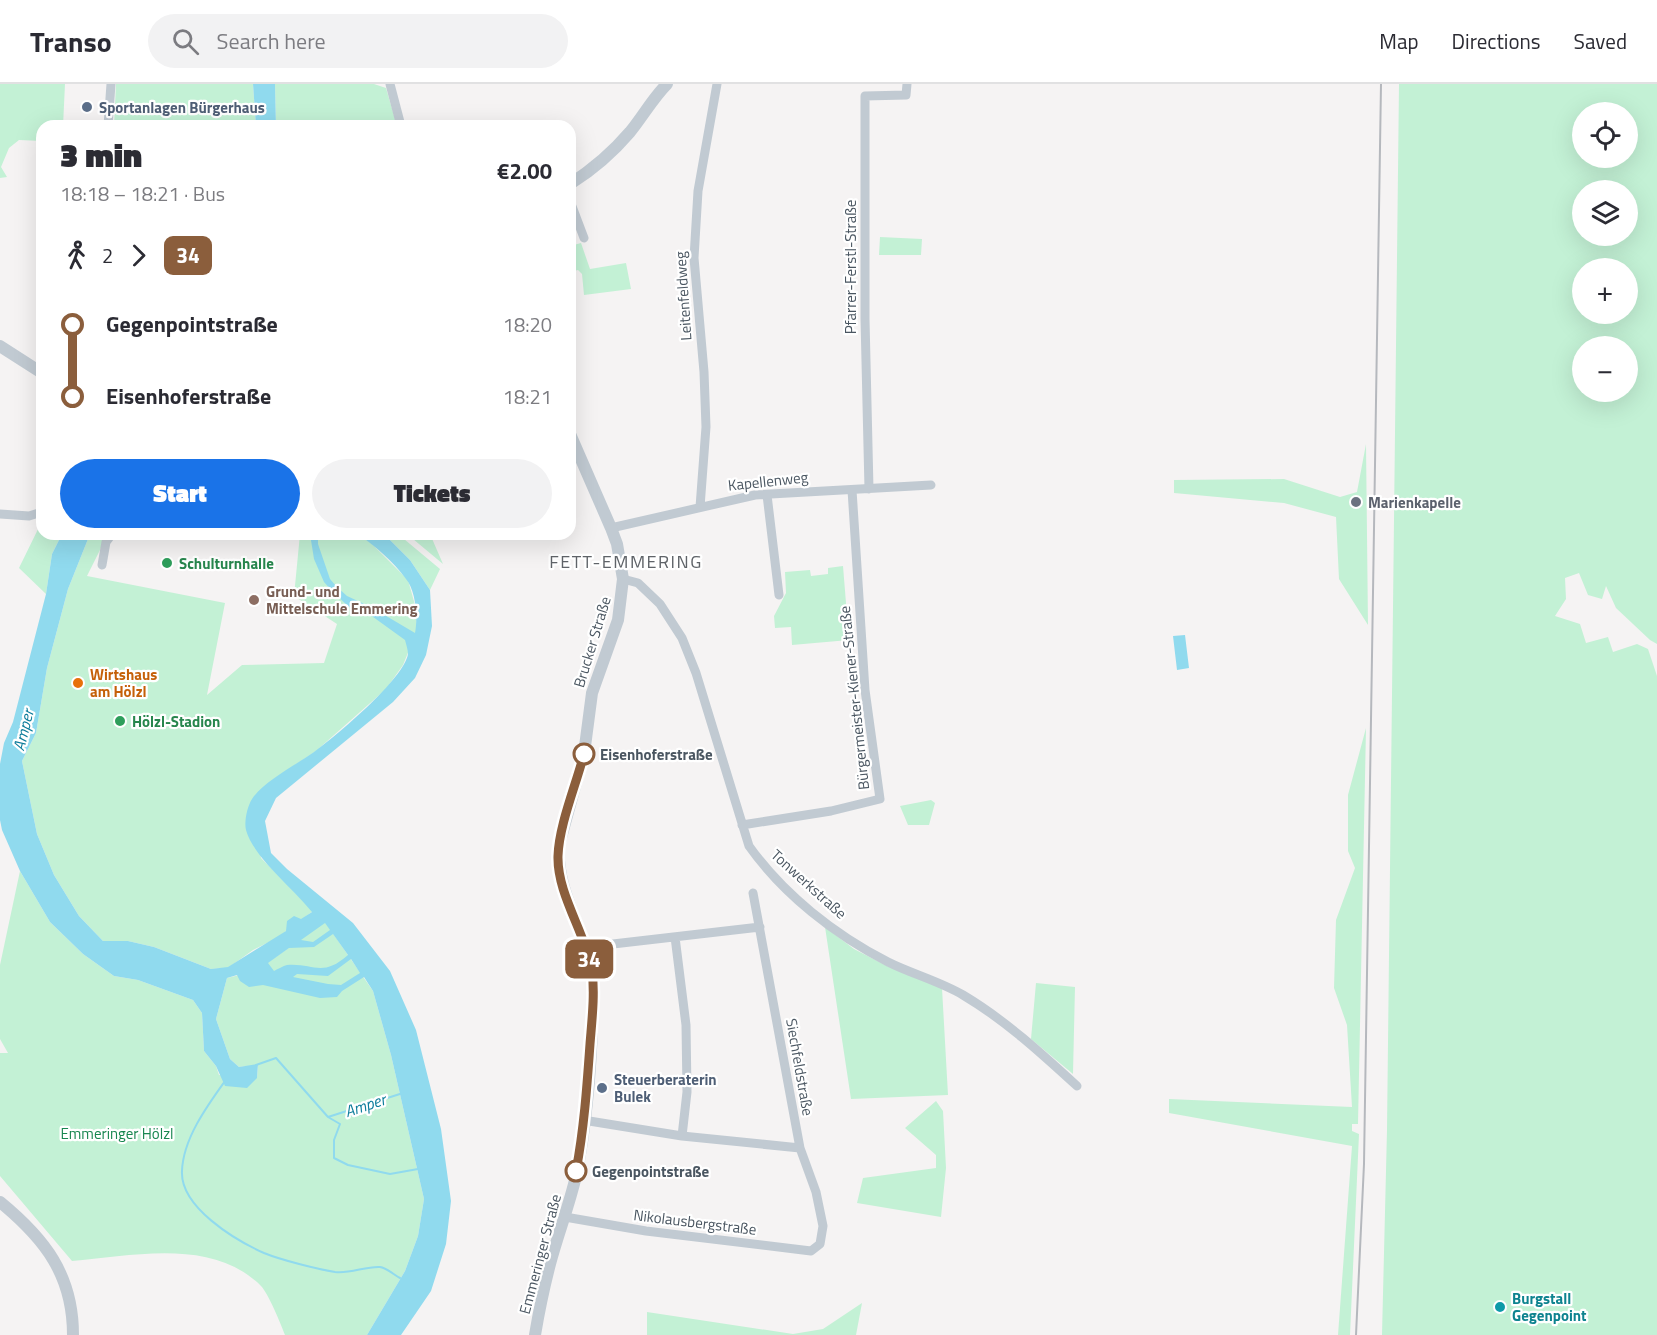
<!DOCTYPE html>
<html lang="en">
<head>
<meta charset="utf-8">
<style>
  body { margin:0; font-family:"Titillium Web",sans-serif; background:#f2f2f3; color:#2b2b33; height:100vh; display:flex; flex-direction:column; font-size:22px; white-space:nowrap }
  * { box-sizing:border-box; margin:0 }
  p { font-size:20px; color:#7c7c81 }
  .icon { flex:none; width:33px; height:33px; fill:none; stroke:currentColor; stroke-width:2; stroke-linecap:round; stroke-linejoin:round }
  .map { position:relative; flex:1; overflow:hidden }
  .side { position:absolute; left:36px; top:36px; width:540px; height:420px; display:flex; flex-direction:column; background:#fff; border-radius:18px; box-shadow:0 6px 24px #0002 }
  .side>* { flex:none }
  .badge { padding:0 12px; border-radius:9px; font-size:21px; line-height:39px }
  .buttons { position:absolute; left:1572px; top:18px; display:grid; gap:12px }
  .buttons a { display:grid; place-items:center; width:66px; height:66px; border-radius:50%; background:#fff; box-shadow:0 6px 24px #0002; font-size:30px }
  .map>.badge { position:absolute; translate:-50% -50%; box-shadow:0 0 0 3px #fff }
  .legs { display:flex; align-items:center; gap:9px; height:66px; padding:0 24px; font-size:20px }
  .legs p { margin-inline-start:auto }
  .summary { display:flex; align-items:center; justify-content:space-between; height:102px; padding:0 24px }
  h1 { font-size:33px; font-weight:800; line-height:45px }
  .button { display:flex; gap:12px; margin-top:auto; padding:12px 24px }
  .button a { flex:1; height:69px; border-radius:36px; background:#1a73e8; color:#fff; font-size:24px; font-weight:800; line-height:69px; text-align:center }
  .button a+a { background:#f2f2f3; color:#2b2b33 }
  ul { padding:0 24px; list-style:none }
  li { display:flex; align-items:center; gap:21px; height:72px; font-size:22px }
  li i { display:grid; place-items:center; width:9px; height:100%; margin:0 8px; background:currentColor }
  li i::after { content:''; width:15px; height:15px; margin:-8px; border:4px solid; border-radius:50%; background:#fff }
  li p { margin-inline-start:auto }
  li:first-child i { background:linear-gradient(#0000 50%,currentColor 0) }
  li:last-child i { background:linear-gradient(currentColor 50%,#0000 0) }
  header { display:flex; align-items:center; gap:36px; box-sizing:border-box; height:84px; padding:0 30px; background:#fff; border-bottom:2px solid #e1e1e2 }
  header strong { font-size:28px }
  nav { display:flex; gap:33px; margin-inline-start:auto; font-size:21px }
  .search { width:420px; height:54px; background:#f2f2f3; display:flex; align-items:center; gap:15px; box-sizing:border-box; padding:0 21px; border-radius:33px; color:#7c7c81; font-size:22px }
  .map>svg:first-child { display:block }
  .green { fill:#c3f1d5; fill-rule:evenodd }
  .water { fill:#90daee; fill-rule:evenodd }
  .lines { fill:none; stroke-linecap:round; stroke-linejoin:round }
  .stream { stroke:#90daee; stroke-width:2 }
  .minor { stroke:#c1cad2; stroke-width:9 }
  .tertiary { stroke:#c1cad2; stroke-width:12 }
  .rail { stroke:#b5b8bd; stroke-width:2 }
  .line-1-casing { stroke:#fff; stroke-width:14 }
  .line-1 { stroke:#8b5e3c; stroke-width:9 }
  .service-dot { fill:#5c6f8a; stroke:#fff; stroke-width:2 }
  .worship-dot { fill:#6b7280; stroke:#fff; stroke-width:2 }
  .leisure-dot { fill:#2e9e5b; stroke:#fff; stroke-width:2 }
  .education-dot { fill:#8d6e63; stroke:#fff; stroke-width:2 }
  .food-dot { fill:#e8710a; stroke:#fff; stroke-width:2 }
  .stop-1-dot { fill:#fff; stroke:#8b5e3c; stroke-width:3 }
  .culture-dot { fill:#0f9aa8; stroke:#fff; stroke-width:2 }
  .labels { text-anchor:middle; dominant-baseline:central; stroke-width:4.5; stroke-linejoin:round; paint-order:stroke }
  .service-label { font-size:15px; font-weight:bold; fill:#4e5e75; stroke:#fff; text-anchor:start }
  .street-label { font-size:15px; fill:#4a5661; stroke:#fff }
  .worship-label { font-size:15px; font-weight:bold; fill:#5b616d; stroke:#fff; text-anchor:start }
  .leisure-label { font-size:15px; font-weight:bold; fill:#27864d; stroke:#fff; text-anchor:start }
  .education-label { font-size:15px; font-weight:bold; fill:#785e54; stroke:#fff; text-anchor:start }
  .food-label { font-size:15px; font-weight:bold; fill:#c56008; stroke:#fff; text-anchor:start }
  .stop-label { font-size:15px; font-weight:bold; fill:#4a5661; stroke:#fff; text-anchor:start }
  .park-label { font-size:15px; fill:#17864f; stroke:#fff }
  .culture-label { font-size:15px; font-weight:bold; fill:#0d838f; stroke:#fff; text-anchor:start }
  .water-label { font-size:16px; font-style:italic; fill:#0c7c9b; stroke:#fff }
  .quarter-label { font-size:18px; letter-spacing:1.5px; fill:#5f6368; stroke:#fff }
</style>
</head>
<body>
<header>
<strong>Transo</strong>
<div class="search"><svg class="icon" aria-label="search" viewBox="0 0 24 24"><circle cx="10" cy="10" r="6"/><path d="M15 15l6 6"/></svg>Search here</div>
<nav><a>Map</a><a>Directions</a><a>Saved</a></nav>
</header>
<div class="map">
<svg width="1657" height="1251" viewBox="0 0 1657 1251">
  <rect width="100%" height="100%" fill="#f5f3f3"/>
  <path class="green" d="M0,0H65L63,42H42V57L19,56L9,64L1,83L7,93L0,94Z
    M116,0H253L256,42H114Z
    M275,0H374L386,4L397,42H276Z
    M1399,0H1657V560L1650,556L1616,524L1606,502L1602,515L1588,511L1579,489L1565,494L1566,515L1555,532L1580,540L1586,559L1608,553L1613,568L1637,560L1648,565L1657,592V1251H1382L1387,1046ZM1582,28H1628V74H1582ZM1582,106H1628V152H1582ZM1582,184H1628V230H1582ZM1582,262H1628V308H1582Z
    M880,153L922,155L921,171H879Z
    M581,159L590,185L626,179L631,205L584,211L582,190L578,186L570,188V162Z
    M1366,360L1368,541L1339,495L1336,433L1284,419L1174,409V396L1284,395L1340,413L1357,408Z
    M42,437V450H62L52,470L46,510L19,484Z
    M90,450H108L87,492L225,519L207,611L242,581L324,579L337,540L294,512L300,450H358L372,460L408,496L417,528L416,549L403,581L386,605L316,667L274,695L252,716L261,774L313,827L277,854L253,866L228,884L211,885L154,863L128,857H103L79,832L54,791L37,750L22,677L36,649L47,584L68,505Z
    M384,450H398L440,485L430,506L410,476Z
    M407,450H430L443,480Z
    M843,482L849,556L792,561L791,543L775,544L774,532L786,509L785,488L810,486L811,492L828,490V484Z
    M1366,644L1358,1040H1352V1047L1359,1050L1350,1251H1338L1352,1062L1169,1029V1015L1352,1023L1347,941L1334,904L1336,836L1355,784L1348,767V711Z
    M931,716L935,719L929,741H908L900,722Z
    M20,787L50,838L83,870L114,892L138,896L193,916L202,929L204,967L216,982L219,991L257,994L258,981L239,983L230,975L216,935L227,894L256,887L325,838L373,907L391,971L424,1115L418,1152L405,1187L367,1251H285C281,1240 268,1209 261,1202C212,1153 132,1172 72,1177L0,1092V969H8L0,955V881Z
    M825,843L854,865L887,882L942,904L948,1011L851,1015Z
    M1036,899L1075,903L1073,990L1031,955Z
    M936,1017L943,1027L946,1084L941,1133L857,1119L863,1094L936,1084V1071L905,1044Z
    M862,1219L856,1251H647V1228L793,1250L823,1245Z"/>
  <path class="water" d="M253,0H275L276,42H256Z
    M62,450H90L68,505L47,584L36,649L22,677L37,750L54,791L79,832L103,857H128L154,863L211,885L228,883L286,847L287,837L294,832L301,835L312,828C295,806 253,773 246,746C244,738 247,723 252,715C264,697 296,681 314,668C336,652 404,595 408,570C408,566 406,560 405,556L369,530L349,523L332,507L324,498L314,475L310,450H318V460L330,495L336,502L347,512L371,523L415,549C418,534 416,507 406,495C394,478 375,462 358,450H384L410,476L430,506L432,542L426,571L415,594L393,618L276,714L265,737L271,769L287,785L353,839L390,887L416,946L441,1045L451,1117L446,1160L431,1207L401,1251H367L405,1187L418,1152L424,1115L391,971L373,907L364,893L342,907L337,913L320,914L263,901L249,903L240,897L237,891L227,894L216,935L230,975L239,983L258,980L257,994L247,1004L225,1002L216,982L204,967L202,929L193,916L138,896L114,892L83,870L50,838L20,787L2,746L0,736V680L4,659L13,638L46,510L52,470ZM325,839L330,846L313,858L301,856ZM333,850L348,871C322,894 314,879 287,881C283,882 278,885 274,887L268,879L289,864L314,863ZM351,875L360,889L341,901L328,900L293,893L297,890L328,892Z
    M1185,551L1189,584L1177,586L1173,552Z"/>
  <g class="lines">
    <path class="stream" d="M256,981L276,974L328,1033L340,1040L334,1056V1074L348,1081L390,1090L418,1085
      M225,997C207,1022 183,1055 182,1087C180,1123 235,1156 264,1169C281,1176 317,1185 335,1188C350,1190 366,1182 380,1183C387,1184 394,1191 400,1194
      M328,1033L403,1009"/>
    <path class="minor" d="M390,0L401,42
      M108,42L111,0
      M570,117L584,154
      M869,405L865,235V12L906,11L907,0
      M767,411L779,511
      M700,423L706,343L704,288L694,174L698,107L717,0
      M0,430L29,432L42,428
      M611,444L755,411L931,401
      M102,481L106,458L112,450
      M623,495L638,499L660,520L682,554L696,589L749,762C783,810 835,851 888,878C912,890 939,897 963,911C1005,936 1041,969 1077,1002
      M742,741L831,727L880,715L865,606L852,406
      M675,853L686,941L687,1008L682,1052
      M587,863L760,843
      M583,1036L682,1052L800,1064
      M565,1133L646,1147L811,1167L820,1160L823,1142L816,1108L800,1064L753,809"/>
    <path class="tertiary" d="M570,100C592,86 613,68 630,48C643,32 653,14 667,0
      M0,262L42,289
      M0,1118C45,1155 73,1191 73,1251
      M535,1251C539,1227 544,1203 550,1180C558,1150 569,1122 576,1092C588,1033 592,970 593,910C594,855 555,814 559,761L584,670L592,609L618,536L623,495L617,460L611,444L570,350"/>
    <path class="rail" d="M1356,1251L1364,1080L1381,0"/>
  </g>
  <g class="lines">
    <defs>
      <path id="line-1" d="M576,1087C584,1045 587,1002 590,960C592,935 595,910 592,886C585,848 557,810 558,772C559,741 576,701 584,670"/>
    </defs>
    <use href="#line-1" class="line-1-casing"/>
    <use href="#line-1" class="line-1"/>
  </g>
  <g class="service-dot">
    <circle cx="87" cy="23" r="6"/>
    <circle cx="602" cy="1004" r="6"/>
  </g>
  <circle class="worship-dot" cx="1356" cy="418" r="6"/>
  <g class="leisure-dot">
    <circle cx="167" cy="479" r="6"/>
    <circle cx="120" cy="637" r="6"/>
  </g>
  <circle class="education-dot" cx="254" cy="516" r="6"/>
  <circle class="food-dot" cx="78" cy="599" r="6"/>
  <g class="stop-1-dot">
    <circle cx="584" cy="670" r="10"/>
    <circle cx="576" cy="1087" r="10"/>
  </g>
  <circle class="culture-dot" cx="1500" cy="1223" r="6"/>
  <g class="labels">
    <g class="service-label">
      <text x="99" y="23">Sportanlagen Bürgerhaus</text>
      <text x="614" y="995">Steuerberaterin<tspan x="614" dy="17">Bulek</tspan></text>
    </g>
    <g class="street-label">
      <text transform="translate(850 183) rotate(-90)">Pfarrer-Ferstl-Straße</text>
      <text transform="translate(683 212) rotate(-94)">Leitenfeldweg</text>
      <text transform="translate(768 397) rotate(-6)">Kapellenweg</text>
      <text transform="translate(592 558) rotate(-73)">Brucker Straße</text>
      <text transform="translate(854 614) rotate(-96)">Bürgermeister-Kiener-Straße</text>
      <text transform="translate(809 800) rotate(42)">Tonwerkstraße</text>
      <text transform="translate(800 983) rotate(80)">Siechfeldstraße</text>
      <text transform="translate(695 1138) rotate(7)">Nikolausbergstraße</text>
      <text transform="translate(540 1170) rotate(-75)">Emmeringer Straße</text>
    </g>
    <g class="worship-label">
      <text x="1368" y="418">Marienkapelle</text>
    </g>
    <g class="leisure-label">
      <text x="179" y="479">Schulturnhalle</text>
      <text x="132" y="637">Hölzl-Stadion</text>
    </g>
    <g class="education-label">
      <text x="266" y="507">Grund- und<tspan x="266" dy="17">Mittelschule Emmering</tspan></text>
    </g>
    <g class="food-label">
      <text x="90" y="590">Wirtshaus<tspan x="90" dy="17">am Hölzl</tspan></text>
    </g>
    <g class="stop-label">
      <text x="600" y="670">Eisenhoferstraße</text>
      <text x="592" y="1087">Gegenpointstraße</text>
    </g>
    <g class="park-label">
      <text x="117" y="1049">Emmeringer Hölzl</text>
    </g>
    <g class="culture-label">
      <text x="1512" y="1214">Burgstall<tspan x="1512" dy="17">Gegenpoint</tspan></text>
    </g>
    <g class="water-label">
      <text transform="translate(23 646) rotate(-76)">Amper</text>
      <text transform="translate(365 1021) rotate(-18)">Amper</text>
    </g>
    <g class="quarter-label">
      <text x="626" y="477">FETT-EMMERING</text>
    </g>
  </g>
</svg>
<div class="buttons">
<a><svg class="icon" aria-label="locate" viewBox="0 0 24 24"><circle cx="12" cy="12" r="6"/><path d="M12 2v4M12 18v4M2 12h4M18 12h4"/></svg></a>
<a><svg class="icon" aria-label="layers" viewBox="0 0 24 24"><path d="M12 4l9 5-9 5-9-5zM3 14l9 5 9-5"/></svg></a>
<a>+</a>
<a>−</a>
</div>
<b class="badge" style="left:589px;top:875px;background:#8b5e3c;color:#fff">34</b>
<section class="side">
<div class="summary"><div><h1>3 min</h1><p>18:18 – 18:21 · Bus</p></div><b>€2.00</b></div>
<div class="legs"><svg class="icon" aria-label="walk" viewBox="0 0 24 24"><circle cx="13" cy="4" r="2"/><path d="M13 8l-2 6 4 7M11 14l-3 7M7 12l3-4h3l4 4"/></svg>2<svg class="icon" aria-label="forward" viewBox="0 0 24 24"><path d="M9 5l7 7-7 7"/></svg><b class="badge" style="background:#8b5e3c;color:#fff">34</b></div>
<ul>
<li><i style="color:#8b5e3c"></i><b>Gegenpointstraße</b><p>18:20</p></li>
<li><i style="color:#8b5e3c"></i><b>Eisenhoferstraße</b><p>18:21</p></li>
</ul>
<div class="button"><a>Start</a><a>Tickets</a></div>
</section>
</div>
</body>
</html>
